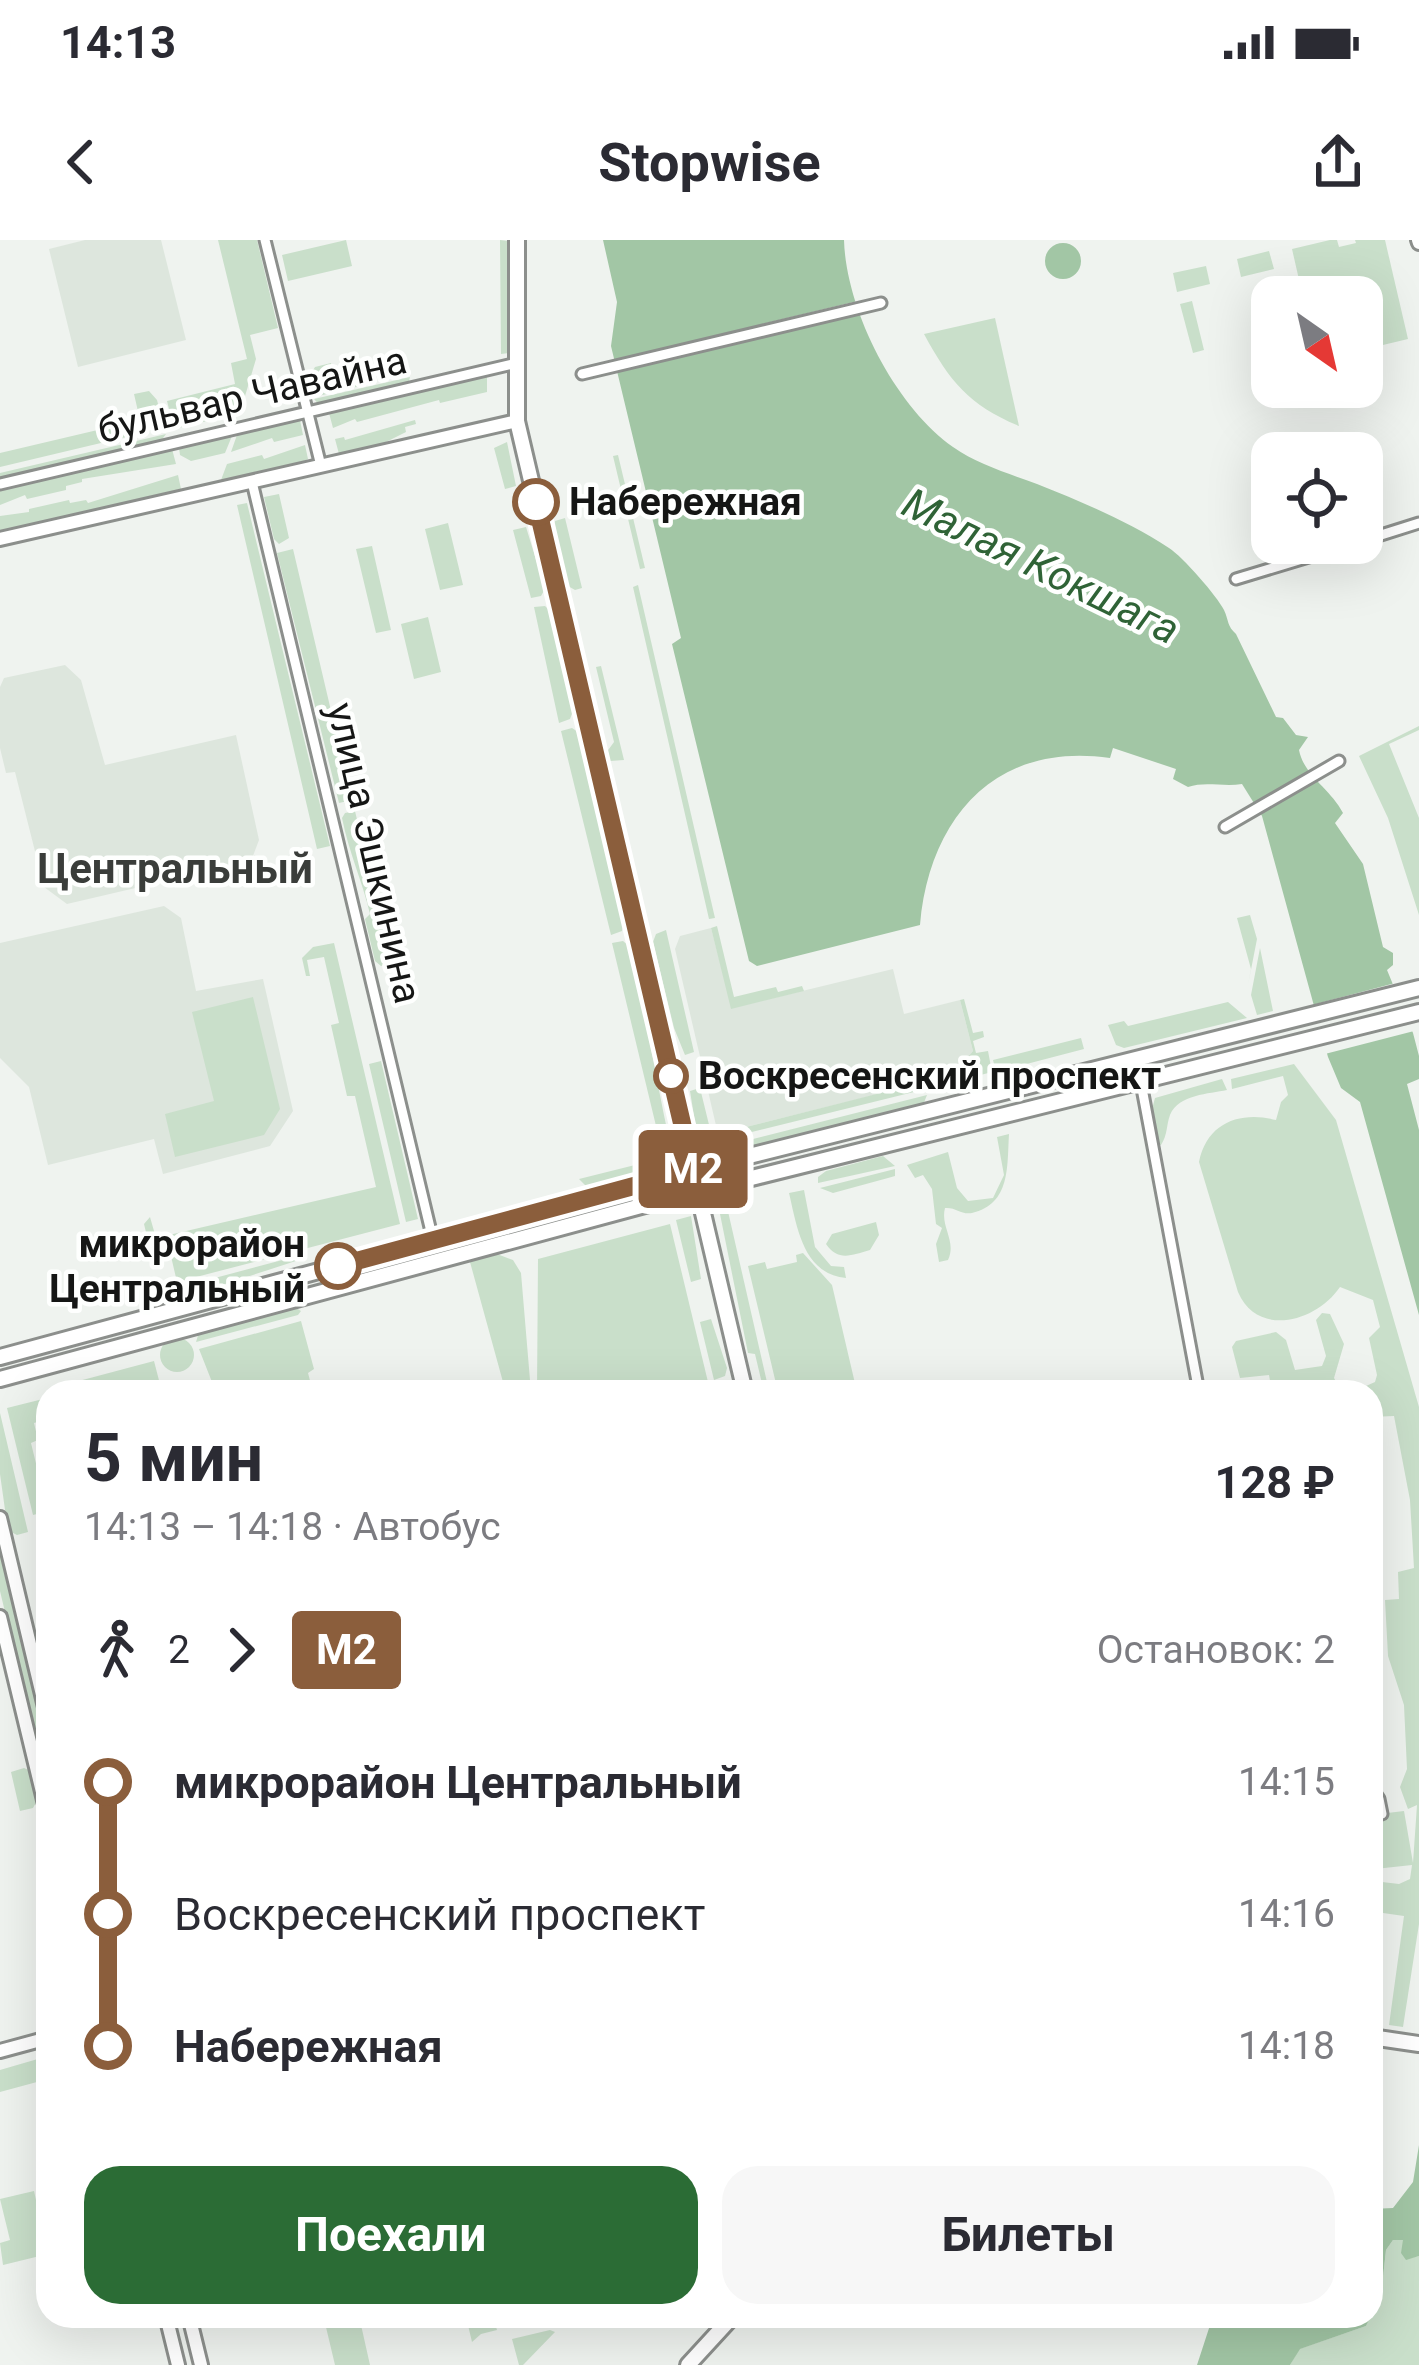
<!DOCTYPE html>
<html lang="ru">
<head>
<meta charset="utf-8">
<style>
  body { margin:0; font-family:Roboto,sans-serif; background:#f7f7f7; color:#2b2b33; height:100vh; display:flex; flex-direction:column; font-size:45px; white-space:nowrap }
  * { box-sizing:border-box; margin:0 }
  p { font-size:39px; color:#7c7c81 }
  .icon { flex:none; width:66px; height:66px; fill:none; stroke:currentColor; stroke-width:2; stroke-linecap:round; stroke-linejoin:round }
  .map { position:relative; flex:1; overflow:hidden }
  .panel { position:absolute; left:36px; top:1140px; width:1347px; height:948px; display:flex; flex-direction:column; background:#fff; border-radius:36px; box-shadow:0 12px 48px #0002 }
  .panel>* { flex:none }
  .badge { padding:0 24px; border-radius:9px; font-size:42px; line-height:78px }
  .needle { width:78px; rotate:146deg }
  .buttons { position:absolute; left:1251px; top:36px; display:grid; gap:24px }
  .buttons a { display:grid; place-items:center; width:132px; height:132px; border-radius:24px; background:#fff; box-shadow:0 12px 48px #0002; font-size:60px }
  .map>.badge { position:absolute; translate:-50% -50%; box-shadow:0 0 0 6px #fff }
  .legs { display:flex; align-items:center; gap:18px; height:132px; padding:0 48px; font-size:39px }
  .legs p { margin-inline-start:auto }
  .summary { display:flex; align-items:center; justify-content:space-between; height:204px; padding:0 48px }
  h1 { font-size:66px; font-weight:700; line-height:90px }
  .cta { display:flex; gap:24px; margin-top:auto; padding:24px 48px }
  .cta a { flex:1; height:138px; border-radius:36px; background:#2b6c35; color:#fff; font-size:48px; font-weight:700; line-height:138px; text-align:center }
  .cta a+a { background:#f7f7f7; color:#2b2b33 }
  ul { padding:0 48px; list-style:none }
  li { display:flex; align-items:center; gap:42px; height:132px; font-size:45px }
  li i { display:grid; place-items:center; width:18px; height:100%; margin:0 15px; background:currentColor }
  li i::after { content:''; width:30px; height:30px; margin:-15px; border:9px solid; border-radius:50%; background:#fff }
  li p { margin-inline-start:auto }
  li:first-child i { background:linear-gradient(#0000 50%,currentColor 0) }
  li:last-child i { background:linear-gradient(currentColor 50%,#0000 0) }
  .status { display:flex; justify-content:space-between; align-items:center; height:84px; padding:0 60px; background:#fff; direction:ltr }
  .status svg { height:33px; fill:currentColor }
  header { display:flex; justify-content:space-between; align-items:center; height:156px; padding:0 48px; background:#fff; font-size:54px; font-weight:700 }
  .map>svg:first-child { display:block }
  .built { fill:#dde6dd }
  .green { fill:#c9dfca }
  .water { fill:#a2c6a5 }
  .pier { fill:#eff3ef }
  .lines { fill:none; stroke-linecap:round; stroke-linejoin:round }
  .street-casing { stroke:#8c8f8c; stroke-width:15 }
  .secondary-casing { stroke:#8c8f8c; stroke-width:18 }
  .primary-casing { stroke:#8c8f8c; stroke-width:20 }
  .street { stroke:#fff; stroke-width:9 }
  .secondary { stroke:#fff; stroke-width:12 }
  .primary { stroke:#fff; stroke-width:14 }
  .line-1-casing { stroke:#fff; stroke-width:27 }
  .line-1 { stroke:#8b5e3c; stroke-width:18 }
  .stop-1-dot { fill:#fff; stroke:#8b5e3c; stroke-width:6 }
  .labels { text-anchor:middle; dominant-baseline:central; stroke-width:9; stroke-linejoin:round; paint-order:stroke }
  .street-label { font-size:39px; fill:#151615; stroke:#fefffe }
  .stop-label { font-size:39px; font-weight:bold; fill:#151615; stroke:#fefffe; text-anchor:start }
  .water-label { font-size:42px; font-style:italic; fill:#2f6336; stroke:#fefffe }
  .neighbourhood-label { font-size:42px; font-weight:bold; fill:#3a3d3a; stroke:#fefffe }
</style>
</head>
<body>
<div class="status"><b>14:13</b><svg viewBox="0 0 49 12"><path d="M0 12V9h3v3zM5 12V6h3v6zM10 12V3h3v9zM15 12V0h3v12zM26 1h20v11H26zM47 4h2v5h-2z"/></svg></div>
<header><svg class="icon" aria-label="back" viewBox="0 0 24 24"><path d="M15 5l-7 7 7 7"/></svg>Stopwise<svg class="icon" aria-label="share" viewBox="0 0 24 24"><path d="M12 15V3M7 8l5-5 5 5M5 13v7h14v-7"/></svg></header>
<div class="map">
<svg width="1419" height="2125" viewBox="0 0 1419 2125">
  <rect width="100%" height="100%" fill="#eff3ef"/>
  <path class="built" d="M85,0H161L186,100L78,127L49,9Z
    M65,425L81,440L105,525L236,495L259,600L251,621L67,664L44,647L15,532L6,533L0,508V447L4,438Z
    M164,666L181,678L196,751L263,739L293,871L270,906L163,934L154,899L48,925L29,847L0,818V703Z
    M711,688L732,768L893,729L904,774L960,760L973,811L955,832L943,838L718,894L675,709L680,696Z"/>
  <path class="green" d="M218,0H257L278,88L250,95L256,119L240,173L174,189L167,161L235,144L231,123L247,119Z
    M346,0L352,26L288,41L282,15Z
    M500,0L508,1L509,106V113L501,114Z
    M1330,0H1337L1339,7L1356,3L1355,0H1385L1408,99L1362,110V57H1303L1292,9Z
    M1269,11L1274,29L1241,37L1237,19Z
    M1206,26L1210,44L1177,52L1173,33Z
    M1192,61L1204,110L1193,113L1180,64Z
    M995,78L1019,186C969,165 950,142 924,94Z
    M331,123L332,132L318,136L322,143L340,139L360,146L314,157L309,137L315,127Z
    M410,137L408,146L321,167L314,159Z
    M487,137V152L440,163L439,160L357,182L355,179L333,188L329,173Z
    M149,151L157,160L164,188L0,227V213L140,180L134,154Z
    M300,180L303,195L274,202L272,198L231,212L237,195Z
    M415,180L416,184L405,187L406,192L384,203L339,214L335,199L344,197L345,200Z
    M166,194L158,205L0,241V233Z
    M232,196L225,213L191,221L180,215L179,208Z
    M507,202L516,246L505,249L494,208Z
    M305,205L308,219L304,221L221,240L227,224L262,215L264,219Z
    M172,209L176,224L82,239V242L66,246V250L27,259L25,255L0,265V249Z
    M618,215L645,328L640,329L613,216Z
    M178,235L181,249L0,291V276L29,272V269L69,260L70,263L86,260L88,263Z
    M279,254L289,298L279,304L274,299L264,257Z
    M247,263L330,606L317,609L237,265Z
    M565,278L582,348L575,350L568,346L553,287L555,281Z
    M448,283L463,345L440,350L425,289Z
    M526,287L545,349L541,356L531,358L513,290Z
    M372,306L391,390L376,393L356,309Z
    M293,309L352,560L339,563L277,313Z
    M638,345L715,678L709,679L633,347Z
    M545,366L550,371L573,471L570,479L559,483L534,367Z
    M428,377L441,432L414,439L401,384Z
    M601,426L624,520L610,521L606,513L614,502L596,427Z
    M1419,486V490L1389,504L1419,578V675L1388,578L1359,516Z
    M572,488L578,492L624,683L622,691L611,695L561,491Z
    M355,571L391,723L381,726L375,721L365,679L370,674C362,640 349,613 342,578L345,573Z
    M1250,675L1257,699L1248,745L1251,729L1237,678Z
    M717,686L734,757L776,747L778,752L802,746L804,751L731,769L711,688Z
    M666,690L694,812L685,815L674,788L653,702L656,694Z
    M623,701L630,707C646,774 656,841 671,908V913L663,915L612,703Z
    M334,703L400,984L177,1042L170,1012L151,1013L144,984L150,977L156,998L376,947L355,856H347L331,785L339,783L324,717L307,720L310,736H306L302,718L313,707Z
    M1260,708L1273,771L1257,775L1251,755Z
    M253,757L280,869L264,895L175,917L165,874L214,861L192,772Z
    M964,759L973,793L983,791L984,797L973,801L976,813L988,811L992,832L935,847L933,840L955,832L973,811L960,760Z
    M1228,762L1247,778L1124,808L1116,805L1108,785L1124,781L1128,786Z
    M1081,798L1084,809L996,832L993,820Z
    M381,821L418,979L406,982L369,824Z
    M1294,824L1336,880L1419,1167V1684L1403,1787L1389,1785L1404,1676L1383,1673L1382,1642L1399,1644L1410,1639L1412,1625L1375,1629L1371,1575L1404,1571L1413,1623L1417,1565L1408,1569L1400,1547L1407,1529L1404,1465L1388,1416L1385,1360L1399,1359L1398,1332L1414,1328L1410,1260L1394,1176L1371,1177V1152H1272L1269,1135L1240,1138L1232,1107L1236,1101L1276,1092L1286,1100L1295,1130L1322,1126L1326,1116L1316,1080L1322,1073L1330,1074L1344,1104L1334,1138L1341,1150H1357L1375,1142L1377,1135L1369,1098L1380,1087L1373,1060L1340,1047C1316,1082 1258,1098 1238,1052L1199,922C1207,882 1241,871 1276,880L1281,862L1288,855L1283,836L1232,849L1231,839Z
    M1222,839L1227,850C1209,854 1179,854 1170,875C1166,886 1168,894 1161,905L1156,904L1151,873L1155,858Z
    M924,842L926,849L719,900L718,894Z
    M700,848L712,897L698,901L690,851Z
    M927,855L923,865L723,915L721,907Z
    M1009,894C1007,926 1011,964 972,973C961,975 956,967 945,968C940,987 957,1001 948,1020L939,1022L936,1004L942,988L936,984L932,949L923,935L915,938L907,925L948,912L957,948L968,961L993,958L1004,935L997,897Z
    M883,916L895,926L818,943V937L826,931Z
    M655,920L657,928L586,946L579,939Z
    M895,929V936L888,938L833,953L820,948Z
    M804,950L815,1007L831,1026L844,1027L846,1038C803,1034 797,987 789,953Z
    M727,967L769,1151L764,1152L755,1114L748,1113L720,974L719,969Z
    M691,976L701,1039L691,1042L676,980Z
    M876,982L879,995L870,1010C852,1015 838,1022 826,1004L832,994Z
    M670,984L708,1142L669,1152H537L538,1019Z
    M803,1013L832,1045L857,1152H778L748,1026L765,1022L767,1029L797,1022L796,1015Z
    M305,1014V1018L219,1046L212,1043L211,1039Z
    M497,1014L513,1020L521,1033L531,1152L491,1151L503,1142L470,1022Z
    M293,1066L301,1071L298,1075L196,1102L199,1092Z
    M711,1079L727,1128L725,1136L714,1140L700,1082Z
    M301,1081L314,1129L308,1133L313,1152H202L212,1142L199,1109Z
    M160 1115a17 17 0 1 1 34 0a17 17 0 1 1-34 0Z
    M154,1121L162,1152H76L75,1142Z
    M43,1159L44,1180L34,1183L38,1200L31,1203L41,1244L48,1243V1271L33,1275L7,1168Z
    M0,1173L28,1292L17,1295L9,1291L7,1284L0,1234Z
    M0,1302L48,1505V1553L0,1351Z
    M24,1528L31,1531L38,1559L33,1568L20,1571L11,1532Z
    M48,1816V1839L0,1852V1830Z
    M34,1951L48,2014L3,2025L0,2003L10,2000L0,1959Z
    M1404,1999L1406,2019L1419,2016V2125H1290L1299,2109L1366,2086L1381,2056L1386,2010L1393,2000Z
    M359,2076L370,2125H335L325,2083Z
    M458,2076H493L497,2090L481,2094L472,2102L467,2081L459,2082Z
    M550,2090L555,2092L523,2125H519L512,2099Z"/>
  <path class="water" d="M603,0H844C846,70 895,166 953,207C977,224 1010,234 1037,244C1082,262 1128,281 1169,308C1183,317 1217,356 1224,370C1229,381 1227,386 1236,394L1276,477L1283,478L1296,495L1308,497L1299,510C1304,536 1330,548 1343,573L1335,583L1363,624L1383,707L1393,713V725L1387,730L1413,793L1419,816V839L1407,844L1419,890V1075L1360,862L1341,848L1328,817L1262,576L1242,544C1223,547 1205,541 1188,547L1173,539L1176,529L1113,508L1110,518C995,501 929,579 920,685L757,726L749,721L672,404L681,398L611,106L617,62Z
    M1045 21a18 18 0 1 1 36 0a18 18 0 1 1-36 0Z
    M1419,1905V2016L1406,2020L1401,2013L1403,2000H1393L1386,2010L1381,2056L1366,2086L1300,2109L1290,2125H1197L1213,2076H1371V1969L1393,1968L1413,1942Z"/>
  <path class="pier" d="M862,60L867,72L612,133L609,121Z
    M1399,742L1418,790L1321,815L1308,766Z"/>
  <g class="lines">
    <defs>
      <path id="street" d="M265,0L321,226
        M582,134L881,63
        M252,242L433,1000
        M0,244L517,123
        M1362,301L1419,283
        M1236,339L1355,303
        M1225,587L1339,521
        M1141,843L1199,1152
        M1371,1547L1379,1559L1382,1574"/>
      <path id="secondary" d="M1418,0L1419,3
        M0,299L517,181
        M0,1278L48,1480
        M0,1377L48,1577
        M0,1811L48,1798
        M166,2076L178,2125
        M189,2076L201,2125"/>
      <path id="primary" d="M517,0V181L745,1152
        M0,1117L693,930L1419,748
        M0,1139L667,959L1419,772
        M1371,1797L1419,1804
        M688,2125L733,2076"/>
    </defs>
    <use href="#street" class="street-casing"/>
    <use href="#secondary" class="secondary-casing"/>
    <use href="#primary" class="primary-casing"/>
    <use href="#street" class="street"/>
    <use href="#secondary" class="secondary"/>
    <use href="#primary" class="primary"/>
  </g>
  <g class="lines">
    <defs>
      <path id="line-1" d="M338,1026L693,930L536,262"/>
    </defs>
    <use href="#line-1" class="line-1-casing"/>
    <use href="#line-1" class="line-1"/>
  </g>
  <g class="stop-1-dot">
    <circle cx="536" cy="262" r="21"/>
    <circle cx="671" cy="836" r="15"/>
    <circle cx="338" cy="1026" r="21"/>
  </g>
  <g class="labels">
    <g class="street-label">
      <text transform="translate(252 155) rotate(-13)">бульвар Чавайна</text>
      <text transform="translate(374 613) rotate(77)">улица Эшкинина</text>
    </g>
    <g class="stop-label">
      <text x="569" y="262">Набережная</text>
      <text x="698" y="836">Воскресенский проспект</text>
      <text x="305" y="1004" text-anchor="end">микрорайон<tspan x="305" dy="45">Центральный</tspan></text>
    </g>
    <g class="water-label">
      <text transform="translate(1041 326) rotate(26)">Малая Кокшага</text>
    </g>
    <g class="neighbourhood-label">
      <text x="175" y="628">Центральный</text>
    </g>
  </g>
</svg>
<div class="buttons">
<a><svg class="needle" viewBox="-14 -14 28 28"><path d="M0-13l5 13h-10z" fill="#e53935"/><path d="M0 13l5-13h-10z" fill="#7c7c81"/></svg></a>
<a><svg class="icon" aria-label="locate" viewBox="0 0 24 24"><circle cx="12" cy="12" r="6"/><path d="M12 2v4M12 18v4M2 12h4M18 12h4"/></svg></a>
</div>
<b class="badge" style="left:693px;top:929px;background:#8b5e3c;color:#fff">М2</b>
<section class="panel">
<div class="summary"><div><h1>5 мин</h1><p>14:13 – 14:18 · Автобус</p></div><b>128 ₽</b></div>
<div class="legs"><svg class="icon" aria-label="walk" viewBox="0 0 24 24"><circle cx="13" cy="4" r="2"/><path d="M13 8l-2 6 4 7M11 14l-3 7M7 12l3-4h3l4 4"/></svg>2<svg class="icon" aria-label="forward" viewBox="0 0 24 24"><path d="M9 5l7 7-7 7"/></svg><b class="badge" style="background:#8b5e3c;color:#fff">М2</b><p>Остановок: 2</p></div>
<ul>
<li><i style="color:#8b5e3c"></i><b>микрорайон Центральный</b><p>14:15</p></li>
<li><i style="color:#8b5e3c"></i><span>Воскресенский проспект</span><p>14:16</p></li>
<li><i style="color:#8b5e3c"></i><b>Набережная</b><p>14:18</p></li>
</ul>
<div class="cta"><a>Поехали</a><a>Билеты</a></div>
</section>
</div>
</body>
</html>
